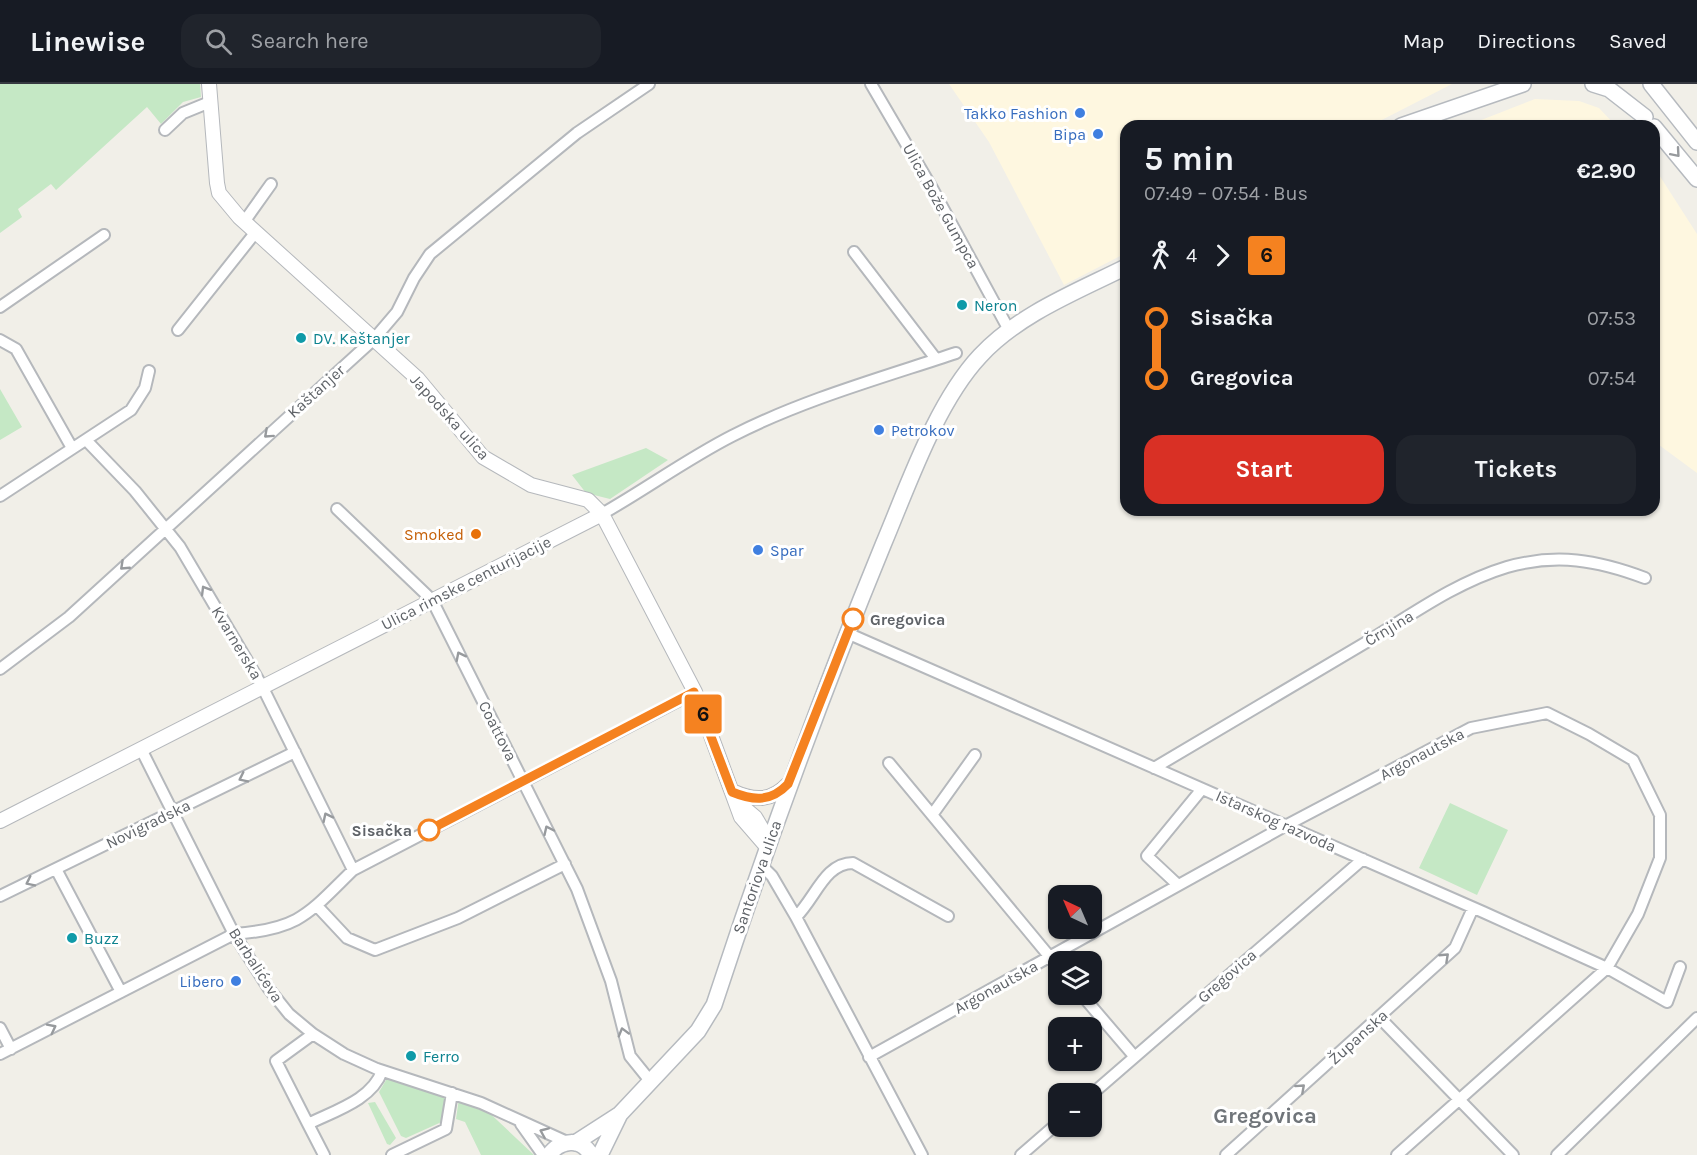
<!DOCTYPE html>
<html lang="en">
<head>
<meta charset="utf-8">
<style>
  body { margin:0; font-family:Karla,sans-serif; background:#20242c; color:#f1f3f6; height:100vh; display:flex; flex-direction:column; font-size:22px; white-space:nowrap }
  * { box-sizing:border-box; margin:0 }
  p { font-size:20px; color:#9ea1a6 }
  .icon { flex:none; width:33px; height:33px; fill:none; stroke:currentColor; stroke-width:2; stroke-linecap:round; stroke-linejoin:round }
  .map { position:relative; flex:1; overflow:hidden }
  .side { position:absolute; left:1120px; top:36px; width:540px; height:396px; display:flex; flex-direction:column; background:#171b24; border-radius:18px; box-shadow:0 2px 4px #0004 }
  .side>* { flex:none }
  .badge { padding:0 12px; border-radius:4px; font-size:21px; line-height:39px }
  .needle { width:39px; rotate:316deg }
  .buttons { position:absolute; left:1048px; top:801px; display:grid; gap:12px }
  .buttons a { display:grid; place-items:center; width:54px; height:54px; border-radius:12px; background:#171b24; box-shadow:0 2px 4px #0004; font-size:30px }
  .map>.badge { position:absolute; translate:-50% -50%; box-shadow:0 0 0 3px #fff }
  .legs { display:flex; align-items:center; gap:9px; height:66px; padding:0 24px; font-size:20px }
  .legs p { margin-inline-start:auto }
  .overview { display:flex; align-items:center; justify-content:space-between; height:102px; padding:0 24px }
  h1 { font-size:33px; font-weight:700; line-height:45px }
  .primary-button { display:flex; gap:12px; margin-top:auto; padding:12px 24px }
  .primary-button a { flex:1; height:69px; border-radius:18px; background:#d93025; color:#fff; font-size:24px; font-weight:700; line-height:69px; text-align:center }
  .primary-button a+a { background:#20242c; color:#f1f3f6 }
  ul { padding:0 24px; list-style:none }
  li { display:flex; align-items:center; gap:21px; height:60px; font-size:22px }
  li i { display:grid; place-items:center; width:9px; height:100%; margin:0 8px; background:currentColor }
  li i::after { content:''; width:15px; height:15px; margin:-8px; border:4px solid; border-radius:50%; background:#171b24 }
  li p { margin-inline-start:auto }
  li:first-child i { background:linear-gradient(#0000 50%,currentColor 0) }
  li:last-child i { background:linear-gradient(currentColor 50%,#0000 0) }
  header { display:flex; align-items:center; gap:36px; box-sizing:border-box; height:84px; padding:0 30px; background:#171b24; border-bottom:2px solid #363941 }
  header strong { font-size:28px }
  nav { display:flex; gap:33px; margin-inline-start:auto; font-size:21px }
  .search { width:420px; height:54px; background:#20242c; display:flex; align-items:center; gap:15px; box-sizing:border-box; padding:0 21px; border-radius:18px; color:#9ea1a6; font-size:22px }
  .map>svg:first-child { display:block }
  .commercial { fill:#fef7e0 }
  .green { fill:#c5e8c5 }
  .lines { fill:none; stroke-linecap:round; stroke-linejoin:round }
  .minor-casing { stroke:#b5b8bc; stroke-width:14 }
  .tertiary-casing { stroke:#b5b8bc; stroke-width:16 }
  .secondary-casing { stroke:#b6babf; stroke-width:18 }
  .minor { stroke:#fff; stroke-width:10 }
  .tertiary { stroke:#fff; stroke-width:14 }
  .secondary { stroke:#fff; stroke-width:15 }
  .oneway { stroke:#979a9d }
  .line-1-casing { stroke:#fff; stroke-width:14 }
  .line-1 { stroke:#f58220; stroke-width:9 }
  .shop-dot { fill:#3f7fe0; stroke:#fff; stroke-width:2 }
  .culture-dot { fill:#0f9aa8; stroke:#fff; stroke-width:2 }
  .food-dot { fill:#e8710a; stroke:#fff; stroke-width:2 }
  .stop-1-dot { fill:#fff; stroke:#f58220; stroke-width:3 }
  .labels { text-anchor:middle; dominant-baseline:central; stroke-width:6; stroke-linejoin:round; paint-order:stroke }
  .shop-label { font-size:16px; fill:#366cbe; stroke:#fff; text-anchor:end }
  .street-label { font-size:16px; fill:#5f6368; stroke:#fff }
  .culture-label { font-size:16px; fill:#0d838f; stroke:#fff; text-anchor:start }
  .food-label { font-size:16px; fill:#c56008; stroke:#fff; text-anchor:end }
  .stop-label { font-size:16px; font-weight:bold; fill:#5f6368; stroke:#fff; text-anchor:start }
  .district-label { font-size:22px; font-weight:bold; fill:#70757a; stroke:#fff }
</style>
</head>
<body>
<header>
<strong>Linewise</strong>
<div class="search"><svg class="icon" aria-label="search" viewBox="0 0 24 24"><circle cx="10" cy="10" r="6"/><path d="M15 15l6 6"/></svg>Search here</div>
<nav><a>Map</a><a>Directions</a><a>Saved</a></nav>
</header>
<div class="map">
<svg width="1697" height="1071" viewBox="0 0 1697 1071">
  <rect width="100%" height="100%" fill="#f1efe8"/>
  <path class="commercial" d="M949,0H1452L1370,42H1126V169L1064,201L989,58Z
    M1535,15L1579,17L1599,24L1616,42H1466Z
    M1654,83L1697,150V389L1655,358Z"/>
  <path class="green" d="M0,0H200L201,13L183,18L161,40L147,23L56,106L51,100L18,125L22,133L0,149Z
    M0,305L22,343L0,356Z
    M646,364L668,376L610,415L586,409L572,391Z
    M1450,719L1508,746L1477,811L1419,784Z
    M389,991L451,1011L446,1036L406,1054L401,1052L379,1008Z
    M459,1014L481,1021L534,1071H481L465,1038L456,1035Z
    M375,1018L396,1054L390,1061L387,1060L368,1019Z"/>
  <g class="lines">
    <defs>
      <path id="minor" d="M871,0L932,104L1009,246
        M165,46L183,29L210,18
        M244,138L271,100
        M854,168L936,275
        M0,223L104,151
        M178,246L255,149
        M0,256L16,265L72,364
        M86,356L135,407L180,463L262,602L353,786
        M0,412L131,326L145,304L149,287
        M337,425L432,516L577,805L611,897L630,972L651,998
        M602,430C646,405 687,375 732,352C802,316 881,294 956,269
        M847,549L1483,828L1607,884L1667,918L1680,883
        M0,585L69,533L374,255L397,228L414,194L430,170L577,49L649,0
        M141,665L234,850L269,905L289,930L313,950L344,970L377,985L481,1019L567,1058
        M889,679L1059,884
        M1154,684C1226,641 1298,598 1370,556C1414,529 1457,498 1507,483C1557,469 1597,476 1645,494
        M932,731L975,671
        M761,781L772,792L796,833L922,1071
        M56,785L121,908
        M1178,801L1147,772L1202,705
        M0,812L295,668
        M318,823L347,854L375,866L458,834L565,780
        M796,833C816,813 825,779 853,779L948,832
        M1081,910L1134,972
        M1380,934L1513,1071
        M0,944L11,965
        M313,950L276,977L308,1040C334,1027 372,1016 382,987
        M0,970L234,850C300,845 308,830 353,786L695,608
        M869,973L1285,742L1471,644L1547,629L1589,650L1633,676L1660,731V774L1638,830L1607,884L1397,1071
        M1092,1010L1363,775
        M308,1040L324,1071
        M521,1040L543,1071
        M392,1071L446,1045L452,1009
        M1021,1071L1059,1038
        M1226,1071L1455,864L1473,824
        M1557,1071L1697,934"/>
      <path id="tertiary" d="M209,0L217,99L219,109L239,133L418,295L483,373L531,401L588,416L602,430L695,608L741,733L767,763
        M732,707C754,717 771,718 788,700
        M736,717L755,733L769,757
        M0,737L602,430"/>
      <path id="secondary" d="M1593,0L1609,5L1645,33
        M1651,0L1697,58
        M1401,42L1523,0
        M1654,43L1697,95
        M575,1059L620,1030L698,947L714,921C765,765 821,612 883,461C908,402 936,319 980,272C1019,230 1076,208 1126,183
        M549,1071C560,1056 581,1053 591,1071
        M600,1071L620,1030"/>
    </defs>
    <use href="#minor" class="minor-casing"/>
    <use href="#tertiary" class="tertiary-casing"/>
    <use href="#secondary" class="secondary-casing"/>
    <use href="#minor" class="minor"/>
    <use href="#tertiary" class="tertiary"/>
    <use href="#secondary" class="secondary"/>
  </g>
  <defs><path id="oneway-chevron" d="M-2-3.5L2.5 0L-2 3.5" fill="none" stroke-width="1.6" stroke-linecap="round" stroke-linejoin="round" transform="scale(1.5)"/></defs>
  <g class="oneway">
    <use href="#oneway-chevron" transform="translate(1676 69) rotate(49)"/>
    <use href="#oneway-chevron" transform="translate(268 350) rotate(138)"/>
    <use href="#oneway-chevron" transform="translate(124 482) rotate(137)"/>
    <use href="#oneway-chevron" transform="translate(205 506) rotate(-121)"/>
    <use href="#oneway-chevron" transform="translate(460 572) rotate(-117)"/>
    <use href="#oneway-chevron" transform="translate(243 694) rotate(154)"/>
    <use href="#oneway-chevron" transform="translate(327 733) rotate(-116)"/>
    <use href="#oneway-chevron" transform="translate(548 746) rotate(-115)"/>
    <use href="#oneway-chevron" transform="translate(30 798) rotate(154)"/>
    <use href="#oneway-chevron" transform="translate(1445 873) rotate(-43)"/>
    <use href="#oneway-chevron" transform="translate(52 944) rotate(-27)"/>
    <use href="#oneway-chevron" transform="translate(623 948) rotate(-106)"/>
    <use href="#oneway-chevron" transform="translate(1301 1004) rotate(-42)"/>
    <use href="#oneway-chevron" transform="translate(544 1048) rotate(-157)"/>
  </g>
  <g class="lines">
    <defs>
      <path id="line-1" d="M429,746L694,608L732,708C754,717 771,718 788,700L853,535"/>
    </defs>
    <use href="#line-1" class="line-1-casing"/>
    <use href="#line-1" class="line-1"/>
  </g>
  <g class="shop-dot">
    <circle cx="1080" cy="29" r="6"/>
    <circle cx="1098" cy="50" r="6"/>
    <circle cx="879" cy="346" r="6"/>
    <circle cx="758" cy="466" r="6"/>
    <circle cx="236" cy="897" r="6"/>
  </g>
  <g class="culture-dot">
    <circle cx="962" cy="221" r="6"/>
    <circle cx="301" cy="254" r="6"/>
    <circle cx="72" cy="854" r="6"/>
    <circle cx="411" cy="972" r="6"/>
  </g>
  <circle class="food-dot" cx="476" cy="450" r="6"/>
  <g class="stop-1-dot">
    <circle cx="853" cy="535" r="10"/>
    <circle cx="429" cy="746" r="10"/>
  </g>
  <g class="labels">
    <g class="shop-label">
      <text x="1068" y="29">Takko Fashion</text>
      <text x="1086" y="50">Bipa</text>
      <text x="891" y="346" text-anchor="start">Petrokov</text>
      <text x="770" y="466" text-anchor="start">Spar</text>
      <text x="224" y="897">Libero</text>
    </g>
    <g class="street-label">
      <text transform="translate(941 122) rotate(61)">Ulica Bože Gumpca</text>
      <text transform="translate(316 307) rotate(-42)">Kaštanjer</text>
      <text transform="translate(450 333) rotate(48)">Japodska ulica</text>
      <text transform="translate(466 499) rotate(-27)">Ulica rimske centurijacije</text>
      <text transform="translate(1389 544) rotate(-31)">Črnjina</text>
      <text transform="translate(237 559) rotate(59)">Kvarnerska</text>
      <text transform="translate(498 647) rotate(63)">Coattova</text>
      <text transform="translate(1422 670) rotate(-28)">Argonautska</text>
      <text transform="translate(1276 737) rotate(24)">Istarskog razvoda</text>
      <text transform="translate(148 740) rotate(-26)">Novigradska</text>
      <text transform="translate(757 793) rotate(-71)">Santoriova ulica</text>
      <text transform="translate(256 881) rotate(57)">Barbalićeva</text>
      <text transform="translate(1227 892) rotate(-41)">Gregovica</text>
      <text transform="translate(996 903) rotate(-29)">Argonautska</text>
      <text transform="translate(1358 953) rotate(-42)">Županska</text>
    </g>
    <g class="culture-label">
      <text x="974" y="221">Neron</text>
      <text x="313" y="254">DV. Kaštanjer</text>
      <text x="84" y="854">Buzz</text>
      <text x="423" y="972">Ferro</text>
    </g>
    <g class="food-label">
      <text x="464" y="450">Smoked</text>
    </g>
    <g class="stop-label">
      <text x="870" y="535">Gregovica</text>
      <text x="412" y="746" text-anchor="end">Sisačka</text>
    </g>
    <g class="district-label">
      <text x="1265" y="1032">Gregovica</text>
    </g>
  </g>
</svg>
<div class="buttons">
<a><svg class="needle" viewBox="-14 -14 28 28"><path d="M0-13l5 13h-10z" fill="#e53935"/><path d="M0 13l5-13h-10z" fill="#9ea1a6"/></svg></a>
<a><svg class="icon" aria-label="layers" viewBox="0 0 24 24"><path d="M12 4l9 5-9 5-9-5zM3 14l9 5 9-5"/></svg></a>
<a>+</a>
<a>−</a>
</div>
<b class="badge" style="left:703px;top:630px;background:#f58220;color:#111">6</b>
<section class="side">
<div class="overview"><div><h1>5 min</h1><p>07:49 – 07:54 · Bus</p></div><b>€2.90</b></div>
<div class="legs"><svg class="icon" aria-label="walk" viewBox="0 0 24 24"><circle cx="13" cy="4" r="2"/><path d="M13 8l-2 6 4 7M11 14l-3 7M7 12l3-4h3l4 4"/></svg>4<svg class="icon" aria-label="forward" viewBox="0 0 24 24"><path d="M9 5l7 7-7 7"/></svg><b class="badge" style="background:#f58220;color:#111">6</b></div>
<ul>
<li><i style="color:#f58220"></i><b>Sisačka</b><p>07:53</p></li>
<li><i style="color:#f58220"></i><b>Gregovica</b><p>07:54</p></li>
</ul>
<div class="primary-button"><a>Start</a><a>Tickets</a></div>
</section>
</div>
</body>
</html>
